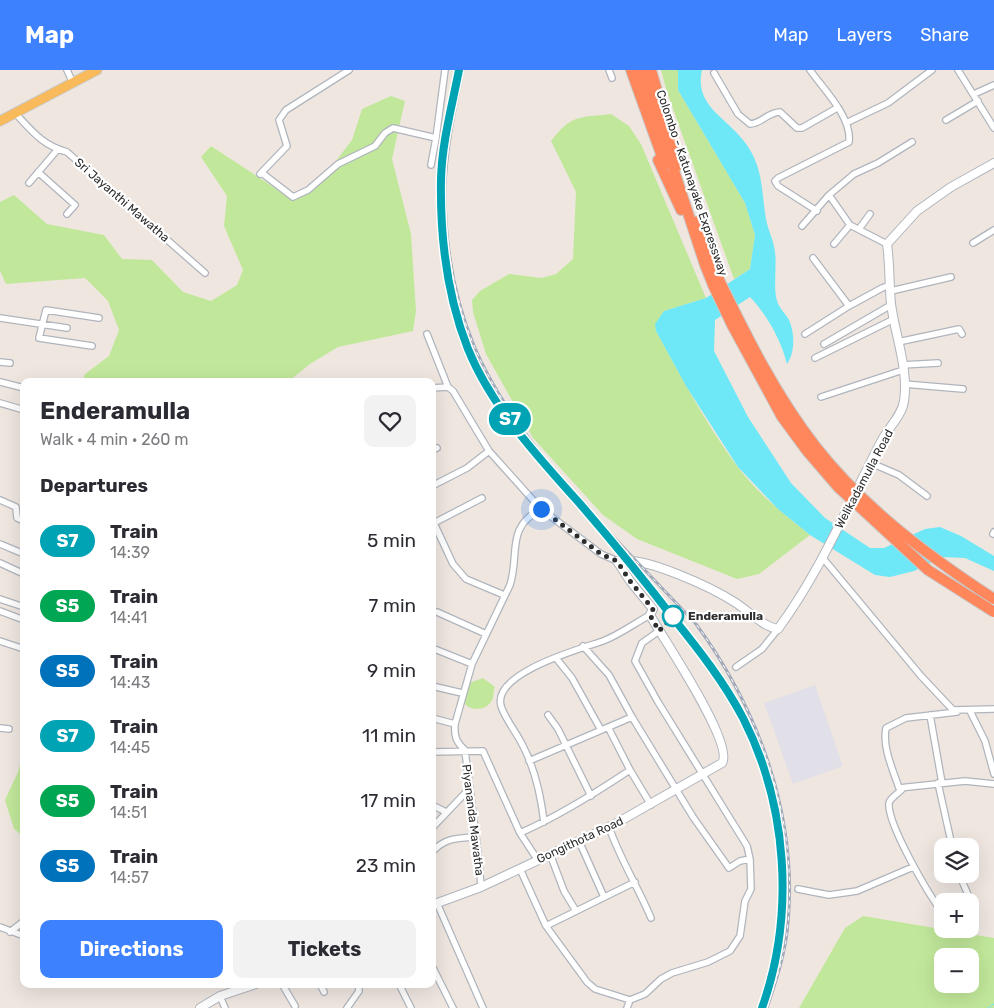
<!DOCTYPE html>
<html lang="en">
<head>
<meta charset="utf-8">
<style>
  body { margin:0; font-family:Rubik,sans-serif; background:#f2f2f3; color:#2b2b33; height:100vh; display:flex; flex-direction:column; font-size:19px; white-space:nowrap }
  * { box-sizing:border-box; margin:0 }
  p { font-size:16px; color:#7c7c81 }
  .icon { flex:none; width:28px; height:28px; fill:none; stroke:currentColor; stroke-width:2; stroke-linecap:round; stroke-linejoin:round }
  .map { position:relative; flex:1; overflow:hidden }
  .details { position:absolute; left:20px; top:308px; width:416px; height:610px; display:flex; flex-direction:column; background:#fff; border-radius:10px; box-shadow:0 5px 20px #0002 }
  .details>* { flex:none }
  .badge { padding:0 10px; border-radius:16px; font-size:18px; line-height:32px }
  .controls { position:absolute; left:934px; top:768px; display:grid; gap:10px }
  .controls a { display:grid; place-items:center; width:45px; height:45px; border-radius:10px; background:#fff; box-shadow:0 5px 20px #0002; font-size:25px }
  .you { position:absolute; width:25px; height:25px; margin:-12px; border:4px solid #fff; border-radius:50%; background:#1a73e8; box-shadow:0 0 0 8px #1a73e833 }
  .map>.badge { position:absolute; translate:-50% -50%; box-shadow:0 0 0 2px #fff }
  h2 { padding:0 20px; font-size:19px; line-height:45px }
  .round { display:grid; place-items:center; flex:none; width:52px; height:52px; border-radius:10px; background:#f2f2f3 }
  .head { display:flex; align-items:center; justify-content:space-between; height:85px; padding:0 20px }
  h1 { font-size:24px; font-weight:700; line-height:38px }
  .cta { display:flex; gap:10px; margin-top:auto; padding:10px 20px }
  .cta a { flex:1; height:58px; border-radius:10px; background:#3d81ff; color:#fff; font-size:20px; font-weight:700; line-height:58px; text-align:center }
  .cta a+a { background:#f2f2f3; color:#2b2b33 }
  ul { padding:0; list-style:none }
  li { display:flex; align-items:center; gap:15px; height:65px; padding:0 20px }
  li div { flex:1 }
  li b { display:block; font-size:19px }
  li em { font-style:normal }
  li .badge { min-width:55px; font-weight:700; text-align:center }
  header { display:flex; align-items:center; gap:30px; box-sizing:border-box; height:70px; padding:0 25px; background:#3d81ff; color:#fff }
  header strong { font-size:24px }
  nav { display:flex; gap:28px; margin-inline-start:auto; font-size:18px }
  .map>svg:first-child { display:block }
  .industrial { fill:#e1e0e8 }
  .green { fill:#c1e89a; fill-rule:evenodd }
  .water { fill:#6ee8f6 }
  .lines { fill:none; stroke-linecap:round; stroke-linejoin:round }
  .stream { stroke:#6ee8f6; stroke-width:1 }
  .street-casing { stroke:#b0b5bd; stroke-width:8 }
  .secondary-casing { stroke:#b0b5bd; stroke-width:10 }
  .primary-casing { stroke:#c8c8c8; stroke-width:11 }
  .highway-casing { stroke:#c8c8c8; stroke-width:12 }
  .street { stroke:#fff; stroke-width:5.5 }
  .secondary { stroke:#fff; stroke-width:8 }
  .primary { stroke:#f9ba5b; stroke-width:9 }
  .highway { stroke:#ff875b; stroke-width:10 }
  .rail-casing { stroke:#a1a9b9; stroke-width:3 }
  .rail { stroke:#fff; stroke-width:1; stroke-dasharray:4; stroke-linecap:butt }
  .highway-bridge-casing { stroke:#c8c8c8; stroke-width:12; stroke-linecap:butt }
  .highway-bridge { stroke:#ff875b; stroke-width:10 }
  .line-casing { stroke:#fff; stroke-width:11 }
  .line { stroke:#00a3b4; stroke-width:8 }
  .walk { stroke:#2d2d2d; stroke-width:5; stroke-dasharray:0 9 }
  .stop-dot { fill:#fff; stroke:#00a3b4; stroke-width:2.5 }
  .labels { text-anchor:middle; dominant-baseline:central; stroke-width:4.5; stroke-linejoin:round; paint-order:stroke }
  .street-label { font-size:12px; fill:#2d2d2d; stroke:#fff }
  .stop-label { font-size:12px; font-weight:bold; fill:#2d2d2d; stroke:#fff; text-anchor:start }
</style>
</head>
<body>
<header>
<strong>Map</strong>
<nav><a>Map</a><a>Layers</a><a>Share</a></nav>
</header>
<div class="map">
<svg width="994" height="938" viewBox="0 0 994 938">
  <rect width="100%" height="100%" fill="#efe6e0"/>
  <path class="industrial" d="M815,615L843,696L793,714L764,633Z"/>
  <path class="green" d="M661,0H678V20L745,133L755,165L750,199L734,209L667,22Z
    M391,26L405,31L392,89L411,164L416,241L413,261L338,277L310,294L289,311H82L85,304L109,286L119,260L108,231L85,208L6,214L0,201V132L14,125L47,154L104,165L122,189L152,190L183,222L211,231L237,215L243,200L224,156L227,126L201,87L211,76L287,126L302,123L326,104L352,70L362,39Z
    M611,44L629,56L641,74L706,228L664,241L656,261C681,307 706,354 737,396C757,423 784,444 810,465L759,504L737,509L637,469L603,445L533,368L486,284L473,242L472,230L480,221L509,204L542,208L556,204L573,189L576,122L551,71C572,44 578,48 611,44Z
    M483,608L495,617C493,621 494,624 493,628C489,641 469,643 463,631L469,613Z
    M24,679V767L14,759L5,730L18,702Z
    M863,846L994,868V938H799L845,858ZM970,886V914H942V886Z"/>
  <path class="water" d="M678,0H702C694,35 725,47 743,70C764,96 761,120 766,149C768,160 774,171 775,182C777,197 773,217 777,231C779,238 786,244 789,250C795,263 795,283 787,294C781,270 767,245 750,227L715,250L714,281L748,347L791,413L825,448L870,478H884L925,459L940,457L961,466L994,486V501L965,488L942,487L914,501L890,507L875,505L810,465L778,439L738,397L686,316L656,261L655,254L664,241L706,228L750,199L755,165L745,133L678,20Z"/>
  <g class="lines">
    <path class="stream" d="M988,938L994,934"/>
    <defs>
      <path id="street" d="M67,0L73,13
        M609,0L612,8
        M810,0C824,20 852,47 849,72L778,108L775,111L778,116L817,141
        M958,0L994,58
        M714,3L738,44L750,54C761,54 768,42 780,42L797,58H802L837,38
        M974,24L994,15
        M15,43C32,61 42,75 67,82L205,203
        M946,50L978,31
        M846,53L888,33L932,0
        M436,68L445,0
        M38,102L75,135L67,144
        M262,103L293,127L308,120L338,94L375,76L385,63L393,58L436,68L431,95
        M260,104L287,76L279,50L286,40L349,0
        M29,113L58,79
        M829,125L850,155L887,174
        M802,156L829,125L854,104L878,93L912,72
        M859,159L870,144
        M973,173L994,160
        M834,174L850,155
        M813,188L849,236L882,218L890,215
        M891,221L951,207
        M0,248L67,258
        M427,264L448,317
        M805,264L849,236
        M898,272L959,259L962,264
        M824,274L891,235
        M92,276L39,268L46,240L99,248
        M815,288L894,249
        M0,292L10,293
        M902,295L938,293
        M0,312L24,318
        M904,314L963,319
        M432,318L448,317L453,321L489,381L541,439L601,484L617,491
        M821,327L903,300
        M0,333L24,340
        M432,380L437,378
        M871,393L899,405L927,426
        M432,416L467,398L489,381
        M0,430L16,437L17,448L24,451
        M432,449L453,494L466,509L504,525
        M432,454L482,428
        M993,464L994,462
        M0,474L24,484
        M822,487L921,606L953,640L994,639
        M0,493L24,504
        M0,529L24,537
        M0,541L24,550
        M437,542L486,564
        M0,571L24,579
        M583,576L609,605L632,647L693,747L729,798L740,791L750,789
        M432,578L472,594
        M556,588L572,608L601,660
        M736,597L762,579L778,559
        M432,616L462,623
        M970,641L985,671L994,704
        M957,642L906,648L886,658C882,677 893,700 899,718L965,711L994,714
        M548,645L558,659L591,726
        M930,645L942,713
        M432,648L455,654
        M0,658L9,659
        M432,682L483,681L520,763L537,789
        M529,691L632,647
        M630,700L651,735
        M938,713L952,776
        M902,719C899,723 890,728 889,733C887,754 929,825 942,842
        M432,735L446,742
        M544,752C541,727 535,699 523,676C517,663 505,649 501,636C492,603 580,579 603,571C619,565 635,553 650,545
        M609,757C620,789 638,817 651,848
        M432,758L469,719
        M520,763C559,746 594,724 630,700L608,657
        M579,771L604,827
        M432,782C445,768 457,768 474,767
        M550,784L564,821L576,841
        M520,799L546,856L587,912L595,919L630,930L645,924L661,909L672,903L708,892L730,881L740,866L745,831L751,819L750,789L747,776L658,632L635,591L642,573L659,561
        M959,804L969,827
        M481,817C478,772 470,726 465,680C456,672 454,666 455,654L472,594L510,515C520,484 505,458 541,439
        M798,819L829,825L857,821L913,797
        M437,833L483,938
        M546,856L635,812
        M0,857L24,866
        M10,862L24,851
        M432,896L453,938
        M282,914L295,936
        M320,914L324,922
        M399,914L411,938
        M220,926L225,938
        M347,938L359,921L358,914
        M627,938L630,930"/>
      <path id="secondary" d="M432,835L481,817L615,754L722,693C735,674 662,567 650,545L653,539L630,511L617,491C643,485 713,518 736,533C748,541 764,557 778,559C821,501 848,434 882,370C888,358 902,346 904,331C909,300 895,265 891,234C889,214 890,194 887,174L917,141L951,117L994,93
        M200,938L220,926L256,914"/>
      <path id="primary" d="M0,51L97,0"/>
      <path id="highway" d="M631,0L665,95
        M641,0L705,195L713,215
        M651,0L679,95
        M658,90L681,140
        M698,151L719,210"/>
    </defs>
    <use href="#street" class="street-casing"/>
    <use href="#secondary" class="secondary-casing"/>
    <use href="#primary" class="primary-casing"/>
    <use href="#highway" class="highway-casing"/>
    <use href="#street" class="street"/>
    <use href="#secondary" class="secondary"/>
    <use href="#primary" class="primary"/>
    <use href="#highway" class="highway"/>
    <defs>
      <path id="rail" d="M463,0C455,39 446,79 445,119C445,172 454,229 475,278C518,378 622,474 696,554C759,640 798,746 788,853C786,882 776,911 767,938
        M633,496L711,596L751,666
        M769,718C784,773 785,825 776,881"/>
    </defs>
    <use href="#rail" class="rail-casing"/>
    <use href="#rail" class="rail"/>
    <defs>
      <path id="highway-bridge" d="M719,210C747,267 776,326 816,377C865,439 928,486 994,529
        M713,215L732,255L782,347L807,381L838,417L928,500L994,542"/>
    </defs>
    <use href="#highway-bridge" class="highway-bridge-casing"/>
    <use href="#highway-bridge" class="highway-bridge"/>
  </g>
  <g class="lines">
    <defs>
      <path id="line" d="M459,0C452,36 442,72 441,109C440,165 447,226 468,279C492,338 539,388 581,435C613,472 644,510 674,549C699,580 724,612 743,648C788,736 795,845 762,938"/>
    </defs>
    <use href="#line" class="line-casing"/>
    <use href="#line" class="line"/>
    <path class="walk" d="M541,439L601,484L617,491L630,511L653,539L650,545L659,561L673,546"/>
  </g>
  <circle class="stop-dot" cx="673" cy="546" r="10"/>
  <g class="labels">
    <g class="street-label">
      <text transform="translate(692 113) rotate(71)">Colombo - Katunayake Expressway</text>
      <text transform="translate(122 130) rotate(41)">Sri Jayanthi Mawatha</text>
      <text transform="translate(864 409) rotate(-62)">Welikadamulla Road</text>
      <text transform="translate(473 750) rotate(83)">Piyananda Mawatha</text>
      <text transform="translate(580 770) rotate(-25)">Gongithota Road</text>
    </g>
    <g class="stop-label">
      <text x="688" y="546">Enderamulla</text>
    </g>
  </g>
</svg>
<div class="controls">
<a><svg class="icon" aria-label="layers" viewBox="0 0 24 24"><path d="M12 4l9 5-9 5-9-5zM3 14l9 5 9-5"/></svg></a>
<a>+</a>
<a>−</a>
</div>
<div class="you" style="left:541px;top:439px"></div>
<b class="badge" style="left:510px;top:349px;background:#00a3b4;color:#fff">S7</b>
<section class="details">
<div class="head"><div><h1>Enderamulla</h1><p>Walk · 4 min · 260 m</p></div><a class="round"><svg class="icon" aria-label="heart" viewBox="0 0 24 24"><path d="M12 20l-8-8c-3-5 5-10 8-4 3-6 11-1 8 4z"/></svg></a></div>
<h2>Departures</h2>
<ul>
<li><span class="badge" style="background:#00a3b4;color:#fff">S7</span><div><b>Train</b><p>14:39</p></div><em>5 min</em></li>
<li><span class="badge" style="background:#00a651;color:#fff">S5</span><div><b>Train</b><p>14:41</p></div><em>7 min</em></li>
<li><span class="badge" style="background:#0072bc;color:#fff">S5</span><div><b>Train</b><p>14:43</p></div><em>9 min</em></li>
<li><span class="badge" style="background:#00a3b4;color:#fff">S7</span><div><b>Train</b><p>14:45</p></div><em>11 min</em></li>
<li><span class="badge" style="background:#00a651;color:#fff">S5</span><div><b>Train</b><p>14:51</p></div><em>17 min</em></li>
<li><span class="badge" style="background:#0072bc;color:#fff">S5</span><div><b>Train</b><p>14:57</p></div><em>23 min</em></li>
</ul>
<div class="cta"><a>Directions</a><a>Tickets</a></div>
</section>
</div>
</body>
</html>
